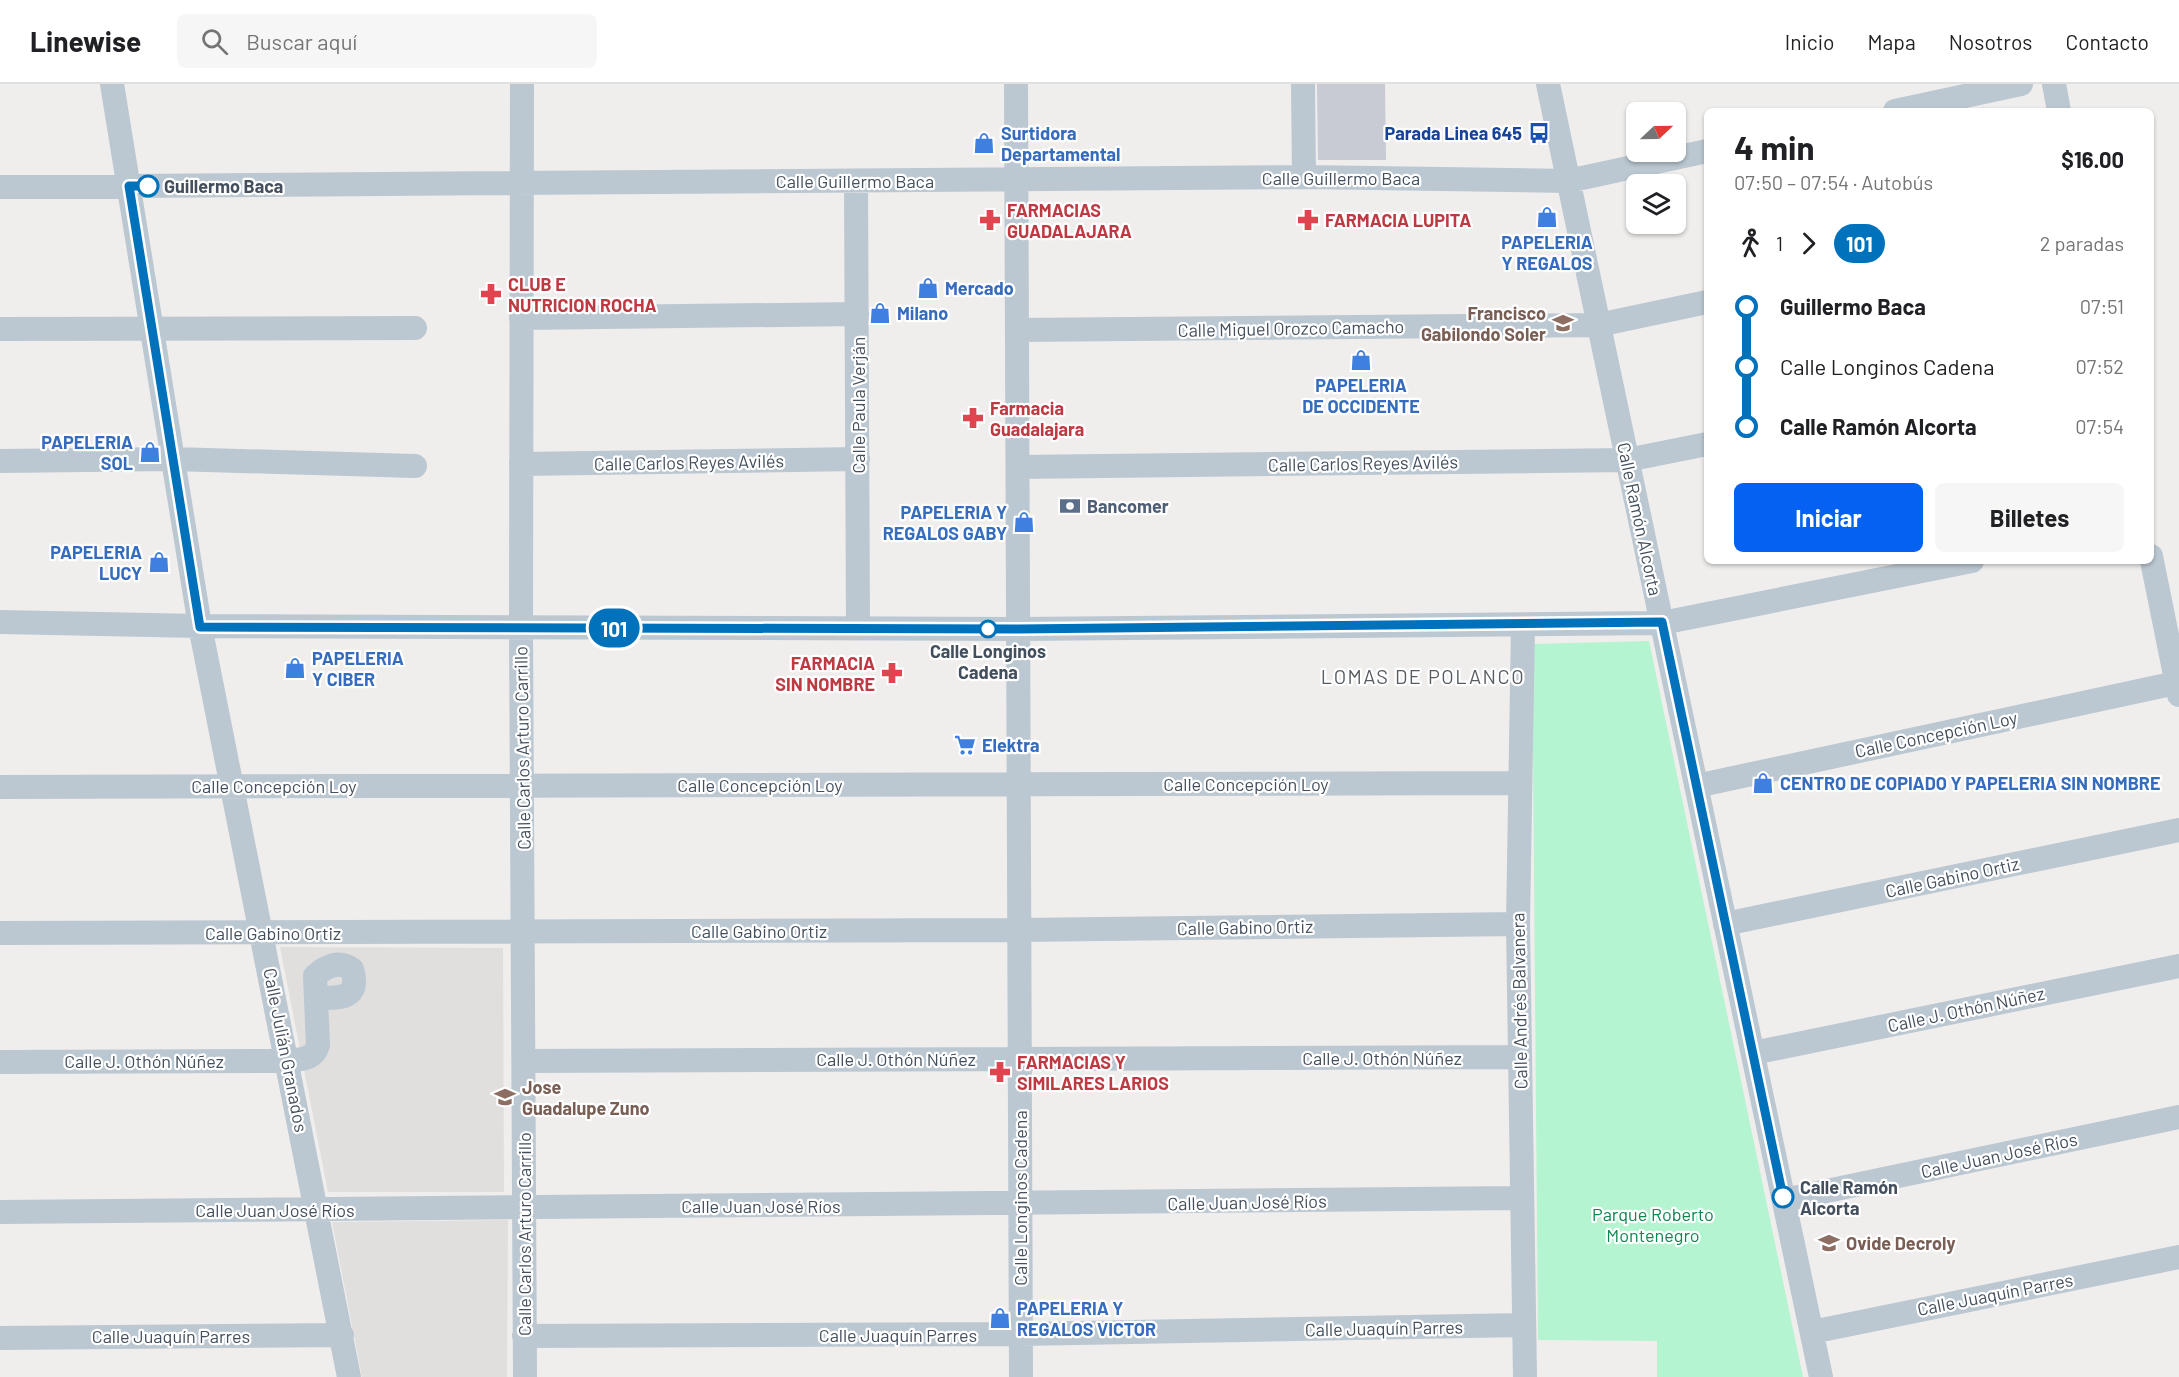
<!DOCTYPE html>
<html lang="es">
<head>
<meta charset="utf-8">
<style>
  body { margin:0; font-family:Barlow,sans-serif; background:#f6f6f6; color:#202124; height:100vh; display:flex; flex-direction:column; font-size:22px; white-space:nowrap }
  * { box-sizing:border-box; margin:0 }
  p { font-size:20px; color:#757577 }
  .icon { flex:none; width:33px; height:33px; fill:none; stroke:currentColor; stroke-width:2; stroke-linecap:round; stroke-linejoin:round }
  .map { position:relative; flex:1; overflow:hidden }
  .details { position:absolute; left:1704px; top:24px; width:450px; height:456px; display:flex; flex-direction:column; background:#fff; border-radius:9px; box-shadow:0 2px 4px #0004 }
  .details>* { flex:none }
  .badge { padding:0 12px; border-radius:20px; font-size:21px; line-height:39px }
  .needle { width:39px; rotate:68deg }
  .fabs { position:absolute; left:1626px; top:18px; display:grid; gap:12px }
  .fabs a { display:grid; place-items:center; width:60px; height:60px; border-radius:9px; background:#fff; box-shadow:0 2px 4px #0004; font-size:30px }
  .map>.badge { position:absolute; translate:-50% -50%; box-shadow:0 0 0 3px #fff }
  .legs { display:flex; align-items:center; gap:9px; height:66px; padding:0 30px; font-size:20px }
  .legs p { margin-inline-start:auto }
  .head { display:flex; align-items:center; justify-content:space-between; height:102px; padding:0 30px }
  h1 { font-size:33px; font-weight:700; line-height:45px }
  .button { display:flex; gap:12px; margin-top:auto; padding:12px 30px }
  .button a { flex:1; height:69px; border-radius:9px; background:#0461f2; color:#fff; font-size:24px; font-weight:700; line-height:69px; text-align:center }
  .button a+a { background:#f6f6f6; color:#202124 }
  ul { padding:0 30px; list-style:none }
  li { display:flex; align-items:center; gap:21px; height:60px; font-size:22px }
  li i { display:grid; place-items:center; width:9px; height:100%; margin:0 8px; background:currentColor }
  li i::after { content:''; width:15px; height:15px; margin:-8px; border:4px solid; border-radius:50%; background:#fff }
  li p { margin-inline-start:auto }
  li:first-child i { background:linear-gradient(#0000 50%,currentColor 0) }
  li:last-child i { background:linear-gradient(currentColor 50%,#0000 0) }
  header { display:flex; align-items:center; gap:36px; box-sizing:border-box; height:84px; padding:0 30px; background:#fff; border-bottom:2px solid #e0e0e0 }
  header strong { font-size:28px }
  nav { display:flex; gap:33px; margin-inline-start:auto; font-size:21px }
  .search { width:420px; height:54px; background:#f6f6f6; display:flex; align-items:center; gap:15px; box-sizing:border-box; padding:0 21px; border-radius:9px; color:#757577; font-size:22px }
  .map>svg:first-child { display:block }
  .education { fill:#e1dede }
  .green { fill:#b5f4d0 }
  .building { fill:#c8cbd4 }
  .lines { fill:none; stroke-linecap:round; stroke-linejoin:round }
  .minor { stroke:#bbc7d1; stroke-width:24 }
  .line-1-casing { stroke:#fff; stroke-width:14 }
  .line-1 { stroke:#0072bc; stroke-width:9 }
  .stop-1-dot { fill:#fff; stroke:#0072bc; stroke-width:3 }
  .labels { text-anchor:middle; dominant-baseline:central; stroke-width:4.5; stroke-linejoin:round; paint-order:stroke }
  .shop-label { font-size:18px; font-weight:bold; fill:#366cbe; stroke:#fff; text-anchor:start }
  .transit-label { font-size:18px; font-weight:bold; fill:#164399; stroke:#fff; text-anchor:end }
  .street-label { font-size:18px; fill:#434f5c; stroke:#fff }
  .stop-label { font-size:18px; font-weight:bold; fill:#434f5c; stroke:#fff; text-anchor:start }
  .health-label { font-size:18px; font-weight:bold; fill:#be3a42; stroke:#fff; text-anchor:start }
  .education-label { font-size:18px; font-weight:bold; fill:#785e54; stroke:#fff; text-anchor:start }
  .service-label { font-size:18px; font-weight:bold; fill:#4e5e75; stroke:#fff; text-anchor:start }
  .park-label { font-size:18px; fill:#0c864e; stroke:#fff }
  .neighbourhood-label { font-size:20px; letter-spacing:1.5px; fill:#595d63; stroke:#fff }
</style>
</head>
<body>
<header>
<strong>Linewise</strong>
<div class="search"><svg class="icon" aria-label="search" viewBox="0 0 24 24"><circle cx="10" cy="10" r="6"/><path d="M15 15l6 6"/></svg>Buscar aquí</div>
<nav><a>Inicio</a><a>Mapa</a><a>Nosotros</a><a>Contacto</a></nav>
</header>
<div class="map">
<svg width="2179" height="1293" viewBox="0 0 2179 1293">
  <rect width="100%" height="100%" fill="#f0eded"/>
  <path class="education" d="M280,863L503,864L504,1108H328Z
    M508,1136L507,1293H362L332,1138Z"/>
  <path class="green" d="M1649,557L1803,1293H1657V1257L1538,1256L1532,560Z"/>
  <path class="building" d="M1317,0H1385L1386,76H1318Z"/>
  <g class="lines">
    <path class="minor" d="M112,0L200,542L349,1293
      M522,0L521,543L525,1293
      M1016,0L1021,1293
      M1303,0L1304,93
      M1548,0L1821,1293
      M2054,0L2059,27
      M1895,27L2021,0
      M856,97L858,544
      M0,103L1304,93L1568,97L1707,67
      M521,234L857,230
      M0,245L415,244
      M1017,246L1598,241L1707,218
      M0,377L173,375L415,382
      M521,380L858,375
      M1018,383L1627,376L1707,360
      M2151,472L2179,611
      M0,538L200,542L1018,545L1662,539L1972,477
      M1523,541L1518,840L1525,1293
      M1696,702L2176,599
      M0,703L1519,699
      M1725,840L2179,746
      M0,849L1019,846L1518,840
      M1753,969L2179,882
      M524,977L1520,973
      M0,978L288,977C301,975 314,976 318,961L315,892C326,882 339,876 352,885C361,916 339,914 316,914
      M1784,1116L2179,1033
      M0,1128L1522,1114
      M1812,1248L2179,1173
      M524,1252L1021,1250L1524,1241
      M0,1254L342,1251"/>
  </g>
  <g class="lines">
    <defs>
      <path id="line-1" d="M148,102H129L200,543L1018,545L1662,538L1783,1113"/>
    </defs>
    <use href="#line-1" class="line-1-casing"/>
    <use href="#line-1" class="line-1"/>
  </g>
  <defs>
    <symbol id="bus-bare" viewBox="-9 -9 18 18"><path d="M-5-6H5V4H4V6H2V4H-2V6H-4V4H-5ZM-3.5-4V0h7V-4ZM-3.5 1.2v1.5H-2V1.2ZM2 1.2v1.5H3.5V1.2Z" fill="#1a4fb4" stroke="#fff" stroke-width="2.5" paint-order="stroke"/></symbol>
    <symbol id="shop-bare" viewBox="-9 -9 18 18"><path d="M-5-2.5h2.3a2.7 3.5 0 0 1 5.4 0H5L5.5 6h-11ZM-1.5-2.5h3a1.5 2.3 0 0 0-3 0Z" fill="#3f7fe0" stroke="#fff" stroke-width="2.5" paint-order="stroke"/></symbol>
    <symbol id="pharmacy-bare" viewBox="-9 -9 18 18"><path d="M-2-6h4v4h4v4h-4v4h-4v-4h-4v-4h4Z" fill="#e0444e" stroke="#fff" stroke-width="2.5" paint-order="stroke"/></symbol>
    <symbol id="school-bare" viewBox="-9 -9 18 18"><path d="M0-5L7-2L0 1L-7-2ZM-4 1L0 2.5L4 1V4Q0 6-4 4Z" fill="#8d6e63" stroke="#fff" stroke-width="2.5" paint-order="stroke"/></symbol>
    <symbol id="bank-bare" viewBox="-9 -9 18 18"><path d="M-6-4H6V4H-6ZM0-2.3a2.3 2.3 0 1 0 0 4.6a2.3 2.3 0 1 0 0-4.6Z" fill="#5c6f8a" stroke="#fff" stroke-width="2.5" paint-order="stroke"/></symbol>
    <symbol id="supermarket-bare" viewBox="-9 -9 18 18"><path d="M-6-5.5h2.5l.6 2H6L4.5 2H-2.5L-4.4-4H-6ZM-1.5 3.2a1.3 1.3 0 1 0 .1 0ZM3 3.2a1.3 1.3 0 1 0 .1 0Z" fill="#3f7fe0" stroke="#fff" stroke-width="2.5" paint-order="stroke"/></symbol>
  </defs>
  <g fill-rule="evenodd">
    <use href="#bus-bare" x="1524" y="34" width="30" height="30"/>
    <use href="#shop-bare" x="969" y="44" width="30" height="30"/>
    <use href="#shop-bare" x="1532" y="118" width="30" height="30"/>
    <use href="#pharmacy-bare" x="975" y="121" width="30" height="30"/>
    <use href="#pharmacy-bare" x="1293" y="121" width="30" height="30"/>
    <use href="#shop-bare" x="913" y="189" width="30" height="30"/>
    <use href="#pharmacy-bare" x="476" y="195" width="30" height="30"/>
    <use href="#shop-bare" x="865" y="214" width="30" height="30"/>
    <use href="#school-bare" x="1548" y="224" width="30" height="30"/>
    <use href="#shop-bare" x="1346" y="261" width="30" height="30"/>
    <use href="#pharmacy-bare" x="958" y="319" width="30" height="30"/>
    <use href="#shop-bare" x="135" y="353" width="30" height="30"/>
    <use href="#bank-bare" x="1055" y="407" width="30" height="30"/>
    <use href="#shop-bare" x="1009" y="423" width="30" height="30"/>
    <use href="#shop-bare" x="144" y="463" width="30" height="30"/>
    <use href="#shop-bare" x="280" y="569" width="30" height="30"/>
    <use href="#pharmacy-bare" x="877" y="574" width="30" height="30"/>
    <use href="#supermarket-bare" x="950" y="646" width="30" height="30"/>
    <use href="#shop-bare" x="1748" y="684" width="30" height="30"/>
    <use href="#pharmacy-bare" x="985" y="973" width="30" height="30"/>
    <use href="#school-bare" x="490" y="998" width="30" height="30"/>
    <use href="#school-bare" x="1814" y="1144" width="30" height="30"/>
    <use href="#shop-bare" x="985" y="1219" width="30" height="30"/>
  </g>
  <g class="stop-1-dot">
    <circle cx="148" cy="102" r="10"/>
    <circle cx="988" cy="545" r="8"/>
    <circle cx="1783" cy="1113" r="10"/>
  </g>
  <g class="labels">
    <g class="shop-label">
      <text x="1001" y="49">Surtidora<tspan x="1001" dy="21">Departamental</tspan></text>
      <text x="1547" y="158" text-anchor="middle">PAPELERIA<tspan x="1547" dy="21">Y REGALOS</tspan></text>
      <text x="945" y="204">Mercado</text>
      <text x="897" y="229">Milano</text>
      <text x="1361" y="301" text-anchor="middle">PAPELERIA<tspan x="1361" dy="21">DE OCCIDENTE</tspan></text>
      <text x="133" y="358" text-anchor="end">PAPELERIA<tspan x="133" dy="21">SOL</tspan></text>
      <text x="1007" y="428" text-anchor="end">PAPELERIA Y<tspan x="1007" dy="21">REGALOS GABY</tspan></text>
      <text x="142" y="468" text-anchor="end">PAPELERIA<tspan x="142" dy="21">LUCY</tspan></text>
      <text x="312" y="574">PAPELERIA<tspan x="312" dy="21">Y CIBER</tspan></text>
      <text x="982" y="661">Elektra</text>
      <text x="1780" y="699">CENTRO DE COPIADO Y PAPELERIA SIN NOMBRE</text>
      <text x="1017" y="1224">PAPELERIA Y<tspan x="1017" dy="21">REGALOS VICTOR</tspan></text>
    </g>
    <g class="transit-label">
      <text x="1522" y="49">Parada Linea 645</text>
    </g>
    <g class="street-label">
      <text x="1341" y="94">Calle Guillermo Baca</text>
      <text x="855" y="97">Calle Guillermo Baca</text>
      <text transform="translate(1291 244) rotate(-1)">Calle Miguel Orozco Camacho</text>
      <text transform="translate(858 321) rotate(-90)">Calle Paula Verján</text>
      <text transform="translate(689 378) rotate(-1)">Calle Carlos Reyes Avilés</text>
      <text transform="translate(1363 379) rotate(-1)">Calle Carlos Reyes Avilés</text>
      <text transform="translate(1640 435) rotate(78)">Calle Ramón Alcorta</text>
      <text transform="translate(1936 650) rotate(-12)">Calle Concepción Loy</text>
      <text transform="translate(522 664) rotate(-91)">Calle Carlos Arturo Carrillo</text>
      <text x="1246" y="700">Calle Concepción Loy</text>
      <text x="760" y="701">Calle Concepción Loy</text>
      <text x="274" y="702">Calle Concepción Loy</text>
      <text transform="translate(1952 793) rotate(-12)">Calle Gabino Ortiz</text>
      <text transform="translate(1245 843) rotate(-1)">Calle Gabino Ortiz</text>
      <text x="759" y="847">Calle Gabino Ortiz</text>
      <text x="273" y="849">Calle Gabino Ortiz</text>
      <text transform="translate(1519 917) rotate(-91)">Calle Andrés Balvanera</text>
      <text transform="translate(1966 925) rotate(-12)">Calle J. Othón Núñez</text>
      <text transform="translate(286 966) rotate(79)">Calle Julián Granados</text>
      <text x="1382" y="974">Calle J. Othón Núñez</text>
      <text x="896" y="975">Calle J. Othón Núñez</text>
      <text x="144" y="977">Calle J. Othón Núñez</text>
      <text transform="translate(1999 1071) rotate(-12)">Calle Juan José Ríos</text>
      <text transform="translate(1020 1114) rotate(-90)">Calle Longinos Cadena</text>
      <text transform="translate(1247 1118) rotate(-1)">Calle Juan José Ríos</text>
      <text x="761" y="1122">Calle Juan José Ríos</text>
      <text x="275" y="1126">Calle Juan José Ríos</text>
      <text transform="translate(524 1150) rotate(-90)">Calle Carlos Arturo Carrillo</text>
      <text transform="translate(1995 1210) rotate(-11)">Calle Juaquín Parres</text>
      <text transform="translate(1384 1244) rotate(-1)">Calle Juaquín Parres</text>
      <text x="898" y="1251">Calle Juaquín Parres</text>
      <text x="171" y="1252">Calle Juaquín Parres</text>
    </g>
    <g class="stop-label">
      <text x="164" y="102">Guillermo Baca</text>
      <text x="988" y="567" text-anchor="middle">Calle Longinos<tspan x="988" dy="21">Cadena</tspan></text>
      <text x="1800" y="1103">Calle Ramón<tspan x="1800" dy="21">Alcorta</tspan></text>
    </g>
    <g class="health-label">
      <text x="1007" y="126">FARMACIAS<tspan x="1007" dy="21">GUADALAJARA</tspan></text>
      <text x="1325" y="136">FARMACIA LUPITA</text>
      <text x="508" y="200">CLUB E<tspan x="508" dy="21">NUTRICION ROCHA</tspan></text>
      <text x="990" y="324">Farmacia<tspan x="990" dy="21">Guadalajara</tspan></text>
      <text x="875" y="579" text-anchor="end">FARMACIA<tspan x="875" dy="21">SIN NOMBRE</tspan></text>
      <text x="1017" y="978">FARMACIAS Y<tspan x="1017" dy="21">SIMILARES LARIOS</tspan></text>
    </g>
    <g class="education-label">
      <text x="1546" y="229" text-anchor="end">Francisco<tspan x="1546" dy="21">Gabilondo Soler</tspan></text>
      <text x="522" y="1003">Jose<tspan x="522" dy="21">Guadalupe Zuno</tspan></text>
      <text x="1846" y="1159">Ovide Decroly</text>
    </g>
    <g class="service-label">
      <text x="1087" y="422">Bancomer</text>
    </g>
    <g class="park-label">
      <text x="1653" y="1130">Parque Roberto<tspan x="1653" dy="21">Montenegro</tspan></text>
    </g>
    <g class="neighbourhood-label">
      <text x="1423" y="592">LOMAS DE POLANCO</text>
    </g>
  </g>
</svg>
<div class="fabs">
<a><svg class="needle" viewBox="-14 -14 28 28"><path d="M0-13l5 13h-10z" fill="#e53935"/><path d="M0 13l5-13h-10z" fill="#757577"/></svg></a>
<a><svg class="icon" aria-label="layers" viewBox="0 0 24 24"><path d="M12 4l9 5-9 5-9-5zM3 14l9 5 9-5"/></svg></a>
</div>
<b class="badge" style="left:614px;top:544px;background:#0072bc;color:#fff">101</b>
<section class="details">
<div class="head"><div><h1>4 min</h1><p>07:50 – 07:54 · Autobús</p></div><b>$16.00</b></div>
<div class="legs"><svg class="icon" aria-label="walk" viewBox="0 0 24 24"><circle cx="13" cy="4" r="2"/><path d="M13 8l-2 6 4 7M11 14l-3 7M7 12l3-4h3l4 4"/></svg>1<svg class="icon" aria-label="forward" viewBox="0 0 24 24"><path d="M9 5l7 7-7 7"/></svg><b class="badge" style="background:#0072bc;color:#fff">101</b><p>2 paradas</p></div>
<ul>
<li><i style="color:#0072bc"></i><b>Guillermo Baca</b><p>07:51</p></li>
<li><i style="color:#0072bc"></i><span>Calle Longinos Cadena</span><p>07:52</p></li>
<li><i style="color:#0072bc"></i><b>Calle Ramón Alcorta</b><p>07:54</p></li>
</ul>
<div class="button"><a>Iniciar</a><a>Billetes</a></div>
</section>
</div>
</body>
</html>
